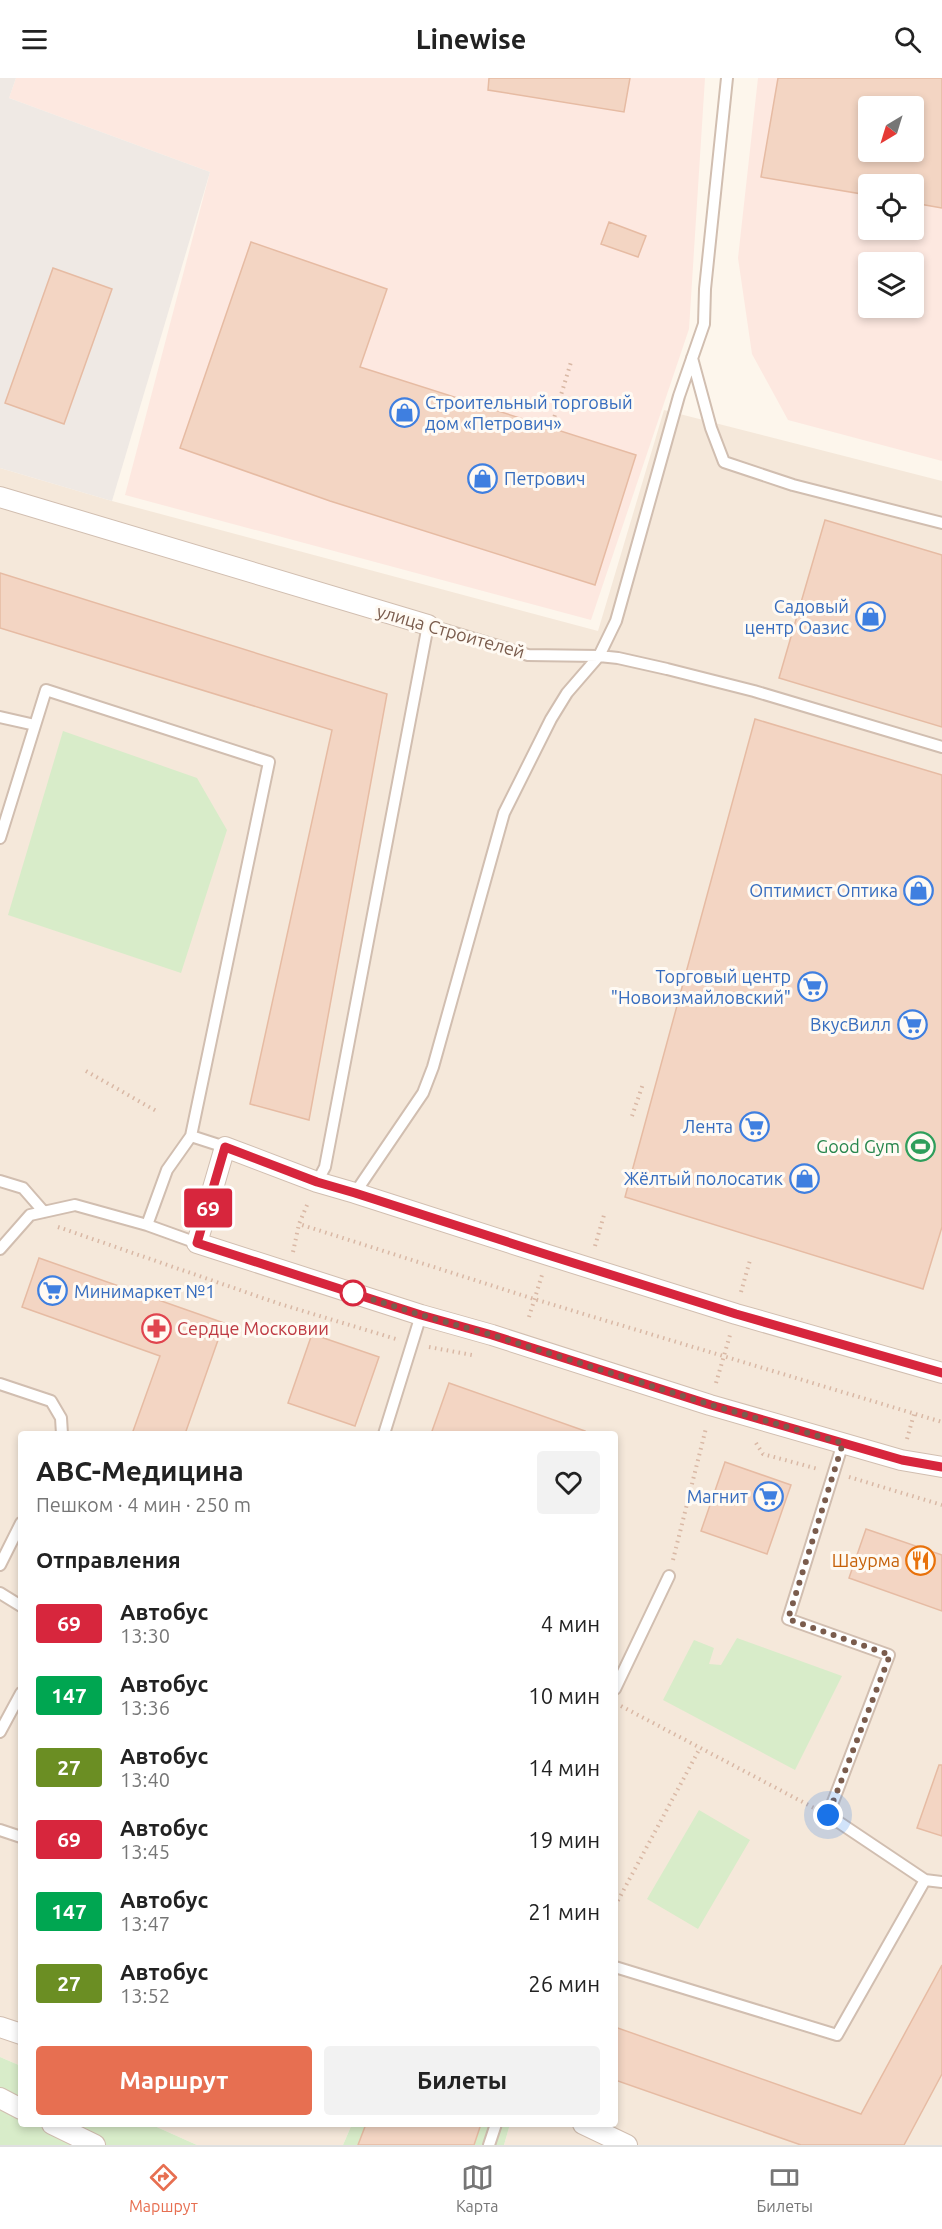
<!DOCTYPE html>
<html lang="ru">
<head>
<meta charset="utf-8">
<style>
  body { margin:0; font-family:Ubuntu,sans-serif; background:#f2f2f2; color:#222; height:100vh; display:flex; flex-direction:column; font-size:22px; white-space:nowrap }
  * { box-sizing:border-box; margin:0 }
  p { font-size:20px; color:#767676 }
  .icon { flex:none; width:33px; height:33px; fill:none; stroke:currentColor; stroke-width:2; stroke-linecap:round; stroke-linejoin:round }
  .map { position:relative; flex:1; overflow:hidden }
  .panel { position:absolute; left:18px; top:1353px; width:600px; height:696px; display:flex; flex-direction:column; background:#fff; border-radius:6px; box-shadow:0 3px 9px #0003 }
  .panel>* { flex:none }
  .badge { padding:0 12px; border-radius:4px; font-size:21px; line-height:39px }
  .needle { width:39px; rotate:218deg }
  .buttons { position:absolute; left:858px; top:18px; display:grid; gap:12px }
  .buttons a { display:grid; place-items:center; width:66px; height:66px; border-radius:6px; background:#fff; box-shadow:0 3px 9px #0003; font-size:30px }
  .you { position:absolute; width:30px; height:30px; margin:-15px; border:4px solid #fff; border-radius:50%; background:#1a73e8; box-shadow:0 0 0 9px #1a73e833 }
  .map>.badge { position:absolute; translate:-50% -50%; box-shadow:0 0 0 3px #fff }
  h2 { padding:0 18px; font-size:22px; line-height:54px }
  .round { display:grid; place-items:center; flex:none; width:63px; height:63px; border-radius:6px; background:#f2f2f2 }
  .overview { display:flex; align-items:center; justify-content:space-between; height:102px; padding:0 18px }
  h1 { font-size:28px; font-weight:600; line-height:45px }
  .cta { display:flex; gap:12px; margin-top:auto; padding:12px 18px }
  .cta a { flex:1; height:69px; border-radius:6px; background:#e76f51; color:#fff; font-size:24px; font-weight:600; line-height:69px; text-align:center }
  .cta a+a { background:#f2f2f2; color:#222 }
  ul { padding:0; list-style:none }
  li { display:flex; align-items:center; gap:18px; height:72px; padding:0 18px }
  li div { flex:1 }
  li b { display:block; font-size:22px }
  li em { font-style:normal }
  li .badge { min-width:66px; font-weight:700; text-align:center }
  header { display:flex; justify-content:space-between; align-items:center; height:78px; padding:0 18px; background:#fff; font-size:27px; font-weight:600 }
  .dock { display:flex; justify-content:space-around; align-items:center; height:84px; border-top:2px solid #e0e0e0; background:#fff; font-size:16px; color:#767676 }
  .dock a { display:grid; justify-items:center; gap:3px }
  .dock .current { color:#e76f51 }
  .map>svg:first-child { display:block }
  .residential { fill:#f5e8da }
  .commercial { fill:#fde8e0; fill-rule:evenodd }
  .industrial { fill:#efe9e4 }
  .green { fill:#d8ecc9 }
  .building { fill:#f3d5c3; stroke:#e6bba3; stroke-width:1.5; fill-rule:evenodd }
  .lines { fill:none; stroke-linecap:round; stroke-linejoin:round }
  .service-casing { stroke:#d1beb0; stroke-width:14 }
  .minor-casing { stroke:#d1beb0; stroke-width:22 }
  .path { stroke:#d9b8a5; stroke-width:4; stroke-dasharray:1.5 4.5; stroke-linecap:butt }
  .service { stroke:#fff; stroke-width:10 }
  .minor { stroke:#fff; stroke-width:20 }
  .line-casing { stroke:#fff; stroke-width:14 }
  .line { stroke:#d7263d; stroke-width:9 }
  .walk { stroke:#7a5c4d; stroke-width:6; stroke-dasharray:0 10.8 }
  .stop-dot { fill:#fff; stroke:#d7263d; stroke-width:3 }
  .labels { text-anchor:middle; dominant-baseline:central; stroke-width:6; stroke-linejoin:round; paint-order:stroke }
  .shop-label { font-size:18px; fill:#366cbe; stroke:#fffaf3; text-anchor:end }
  .street-label { font-size:18px; fill:#7a5c4d; stroke:#fffaf3 }
  .leisure-label { font-size:18px; fill:#27864d; stroke:#fffaf3; text-anchor:end }
  .health-label { font-size:18px; fill:#be3a42; stroke:#fffaf3; text-anchor:start }
  .food-label { font-size:18px; fill:#c56008; stroke:#fffaf3; text-anchor:end }
</style>
</head>
<body>
<header><svg class="icon" aria-label="menu" viewBox="0 0 24 24"><path d="M4 6h16M4 12h16M4 18h16"/></svg>Linewise<svg class="icon" aria-label="search" viewBox="0 0 24 24"><circle cx="10" cy="10" r="6"/><path d="M15 15l6 6"/></svg></header>
<div class="map">
<svg width="942" height="2067" viewBox="0 0 942 2067">
  <rect width="100%" height="100%" fill="#fdf6ec"/>
  <path class="residential" d="M664,332L942,403V2067H504L510,2046H615V1356H21V1988L0,1979V390L112,423L598,553Z
    M150,2046H352L343,2067H197Z"/>
  <path class="commercial" d="M16,0H705L689,251L591,542L125,417L210,94L9,20Z
    M758,0H942V383L788,342L752,276L738,180ZM868,28H914V74H868ZM868,106H914V152H868ZM868,184H914V230H868Z"/>
  <path class="industrial" d="M0,0H16L9,20L210,94L112,423L0,390Z"/>
  <path class="green" d="M63,653L197,700L227,752L181,895L8,837Z
    M737,1560L842,1598L795,1692L663,1622L694,1562L714,1570L709,1586L721,1587Z
    M699,1732L750,1762L698,1851L647,1821Z
    M0,1979L21,1988V2046H150L197,2067H0Z
    M352,2046H510L504,2067H343Z"/>
  <path class="building" d="M489,0H630L624,34L488,12Z
    M778,0H942V130L914,125V106H868V117L761,99ZM868,28H914V74H868Z
    M609,144L646,158L638,179L601,166Z
    M251,164L387,211L360,289L636,377L595,507L330,423L180,370Z
    M53,190L112,211L64,346L5,325Z
    M825,442L942,477V649L779,600Z
    M0,495L387,616L309,1042L250,1026L332,652L0,550Z
    M755,641L942,697V1149L923,1211L625,1119Z
    M39,1180L224,1245L185,1356H132L160,1278L22,1229Z
    M312,1256L379,1279L355,1348L288,1325Z
    M449,1305L585,1353L584,1356H431Z
    M725,1384L791,1407L767,1476L701,1453Z
    M866,1451L942,1477V1533L849,1500Z
    M939,1687H942V1758L917,1750Z
    M942,1887V1996L904,2067H801L615,2002V1949L861,2036Z
    M366,2046H481L474,2067H358Z"/>
  <g class="lines">
    <defs>
      <path id="service" d="M692,280L711,350L724,384L793,407L942,445
        M0,639L35,647
        M0,760L46,612L269,684L191,1058L225,1069
        M0,1103L23,1110L44,1134
        M317,1104L325,1089L428,547L528,577L599,578L618,580L667,591L754,613L942,669
        M355,1115L423,1015L433,989L504,735L551,641L567,615L599,578L616,543L679,318L704,246L705,211L727,0
        M147,1147L167,1092L191,1058
        M0,1171L30,1137L75,1127L147,1147L197,1165
        M0,1306L51,1323L61,1340L62,1356
        M384,1356L421,1237
        M843,1365L788,1541L889,1577L828,1737L925,1802L942,1804
        M0,1487L21,1445
        M0,1515L21,1528
        M615,1611L669,1498
        M0,1654L21,1615
        M0,1752L21,1759
        M615,1889L837,1957L925,1802
        M489,2067L496,2046"/>
      <path id="minor" d="M0,419L428,547
        M942,1295L736,1236L548,1177L355,1115L317,1104L225,1069L197,1165L421,1237L492,1257L710,1327L901,1382L942,1389
        M0,1949L21,1956
        M0,2020L21,2031
        M52,2046L95,2067
        M583,2046L627,2067"/>
    </defs>
    <use href="#service" class="service-casing"/>
    <use href="#minor" class="minor-casing"/>
    <path class="path" d="M551,350L571,284
      M86,993L158,1034
      M632,1038L643,1006
      M307,1127L299,1146L534,1221L942,1344
      M58,1149L280,1226L396,1261
      M595,1168L604,1137
      M293,1174L299,1146
      M741,1214L750,1182
      M529,1239L542,1197
      M429,1269L472,1277
      M716,1305L730,1257
      M907,1361L914,1336
      M756,1365L763,1376L818,1391
      M849,1399L942,1427
      M673,1482L706,1350
      M621,1628L814,1730
      M615,1828L700,1670"/>
    <use href="#service" class="service"/>
    <use href="#minor" class="minor"/>
  </g>
  <g class="lines">
    <defs>
      <path id="line" d="M942,1295L736,1236L548,1177L355,1115L317,1104L225,1069L197,1165L421,1237L492,1257L711,1327L902,1382L942,1389"/>
    </defs>
    <use href="#line" class="line-casing"/>
    <use href="#line" class="line"/>
    <path class="walk" d="M353,1215L421,1237L492,1257L711,1327L843,1365L788,1541L890,1577L828,1737"/>
  </g>
  <defs>
    <symbol id="shop-ring" viewBox="-11 -11 22 22"><circle r="9.5" fill="#fffaf3" stroke="#3f7fe0" stroke-width="1.5"/><path d="M-5-2.5h2.3a2.7 3.5 0 0 1 5.4 0H5L5.5 6h-11ZM-1.5-2.5h3a1.5 2.3 0 0 0-3 0Z" fill="#3f7fe0"/></symbol>
    <symbol id="supermarket-ring" viewBox="-11 -11 22 22"><circle r="9.5" fill="#fffaf3" stroke="#3f7fe0" stroke-width="1.5"/><path d="M-6-5.5h2.5l.6 2H6L4.5 2H-2.5L-4.4-4H-6ZM-1.5 3.2a1.3 1.3 0 1 0 .1 0ZM3 3.2a1.3 1.3 0 1 0 .1 0Z" fill="#3f7fe0"/></symbol>
    <symbol id="stadium-ring" viewBox="-11 -11 22 22"><circle r="9.5" fill="#fffaf3" stroke="#2e9e5b" stroke-width="1.5"/><path d="M0-5a6.5 5 0 1 0 0 10a6.5 5 0 1 0 0-10ZM-3.5-1.8h7v3.6h-7Z" fill="#2e9e5b"/></symbol>
    <symbol id="pharmacy-ring" viewBox="-11 -11 22 22"><circle r="9.5" fill="#fffaf3" stroke="#e0444e" stroke-width="1.5"/><path d="M-2-6h4v4h4v4h-4v4h-4v-4h-4v-4h4Z" fill="#e0444e"/></symbol>
    <symbol id="restaurant-ring" viewBox="-11 -11 22 22"><circle r="9.5" fill="#fffaf3" stroke="#e8710a" stroke-width="1.5"/><path d="M-5-6h1v4h1v-4h1v4h1v-4h1v5L-1.5 .5V6h-2V.5L-5-1ZM5-6V6H3V1.5H1.5Q1.5-4 5-6Z" fill="#e8710a"/></symbol>
  </defs>
  <g fill-rule="evenodd">
    <use href="#shop-ring" x="388" y="318" width="33" height="33"/>
    <use href="#shop-ring" x="466" y="384" width="33" height="33"/>
    <use href="#shop-ring" x="854" y="522" width="33" height="33"/>
    <use href="#shop-ring" x="902" y="796" width="33" height="33"/>
    <use href="#supermarket-ring" x="796" y="892" width="33" height="33"/>
    <use href="#supermarket-ring" x="896" y="930" width="33" height="33"/>
    <use href="#supermarket-ring" x="738" y="1032" width="33" height="33"/>
    <use href="#stadium-ring" x="904" y="1052" width="33" height="33"/>
    <use href="#shop-ring" x="788" y="1084" width="33" height="33"/>
    <use href="#supermarket-ring" x="36" y="1196" width="33" height="33"/>
    <use href="#pharmacy-ring" x="140" y="1234" width="33" height="33"/>
    <use href="#supermarket-ring" x="752" y="1402" width="33" height="33"/>
    <use href="#restaurant-ring" x="904" y="1466" width="33" height="33"/>
  </g>
  <circle class="stop-dot" cx="353" cy="1215" r="12"/>
  <g class="labels">
    <g class="shop-label">
      <text x="425" y="324" text-anchor="start">Строительный торговый<tspan x="425" dy="21">дом «Петрович»</tspan></text>
      <text x="504" y="400" text-anchor="start">Петрович</text>
      <text x="849" y="528">Садовый<tspan x="849" dy="21">центр Оазис</tspan></text>
      <text x="898" y="812">Оптимист Оптика</text>
      <text x="791" y="898">Торговый центр<tspan x="791" dy="21">"Новоизмайловский"</tspan></text>
      <text x="891" y="946">ВкусВилл</text>
      <text x="733" y="1048">Лента</text>
      <text x="783" y="1100">Жёлтый полосатик</text>
      <text x="74" y="1213" text-anchor="start">Минимаркет №1</text>
      <text x="748" y="1418">Магнит</text>
    </g>
    <g class="street-label">
      <text transform="translate(451 553) rotate(16)">улица Строителей</text>
    </g>
    <g class="leisure-label">
      <text x="900" y="1068">Good Gym</text>
    </g>
    <g class="health-label">
      <text x="177" y="1250">Сердце Московии</text>
    </g>
    <g class="food-label">
      <text x="900" y="1482">Шаурма</text>
    </g>
  </g>
</svg>
<div class="buttons">
<a><svg class="needle" viewBox="-14 -14 28 28"><path d="M0-13l5 13h-10z" fill="#e53935"/><path d="M0 13l5-13h-10z" fill="#767676"/></svg></a>
<a><svg class="icon" aria-label="locate" viewBox="0 0 24 24"><circle cx="12" cy="12" r="6"/><path d="M12 2v4M12 18v4M2 12h4M18 12h4"/></svg></a>
<a><svg class="icon" aria-label="layers" viewBox="0 0 24 24"><path d="M12 4l9 5-9 5-9-5zM3 14l9 5 9-5"/></svg></a>
</div>
<div class="you" style="left:828px;top:1737px"></div>
<b class="badge" style="left:208px;top:1130px;background:#d7263d;color:#fff">69</b>
<section class="panel">
<div class="overview"><div><h1>АВС-Медицина</h1><p>Пешком · 4 мин · 250 m</p></div><a class="round"><svg class="icon" aria-label="heart" viewBox="0 0 24 24"><path d="M12 20l-8-8c-3-5 5-10 8-4 3-6 11-1 8 4z"/></svg></a></div>
<h2>Отправления</h2>
<ul>
<li><span class="badge" style="background:#d7263d;color:#fff">69</span><div><b>Автобус</b><p>13:30</p></div><em>4 мин</em></li>
<li><span class="badge" style="background:#00a651;color:#fff">147</span><div><b>Автобус</b><p>13:36</p></div><em>10 мин</em></li>
<li><span class="badge" style="background:#6b8e23;color:#fff">27</span><div><b>Автобус</b><p>13:40</p></div><em>14 мин</em></li>
<li><span class="badge" style="background:#d7263d;color:#fff">69</span><div><b>Автобус</b><p>13:45</p></div><em>19 мин</em></li>
<li><span class="badge" style="background:#00a651;color:#fff">147</span><div><b>Автобус</b><p>13:47</p></div><em>21 мин</em></li>
<li><span class="badge" style="background:#6b8e23;color:#fff">27</span><div><b>Автобус</b><p>13:52</p></div><em>26 мин</em></li>
</ul>
<div class="cta"><a>Маршрут</a><a>Билеты</a></div>
</section>
</div>
<nav class="dock">
<a class="current"><svg class="icon" aria-label="directions" viewBox="0 0 24 24"><path d="M12 3l9 9-9 9-9-9zM9 14v-3h6M13 9l2 2-2 2"/></svg>Маршрут</a>
<a><svg class="icon" aria-label="map" viewBox="0 0 24 24"><path d="M3 6l6-2 6 2 6-2v14l-6 2-6-2-6 2zM9 4v14M15 6v14"/></svg>Карта</a>
<a><svg class="icon" aria-label="tickets" viewBox="0 0 24 24"><path d="M3 7h18v10H3zM15 7v10"/></svg>Билеты</a>
</nav>
</body>
</html>
